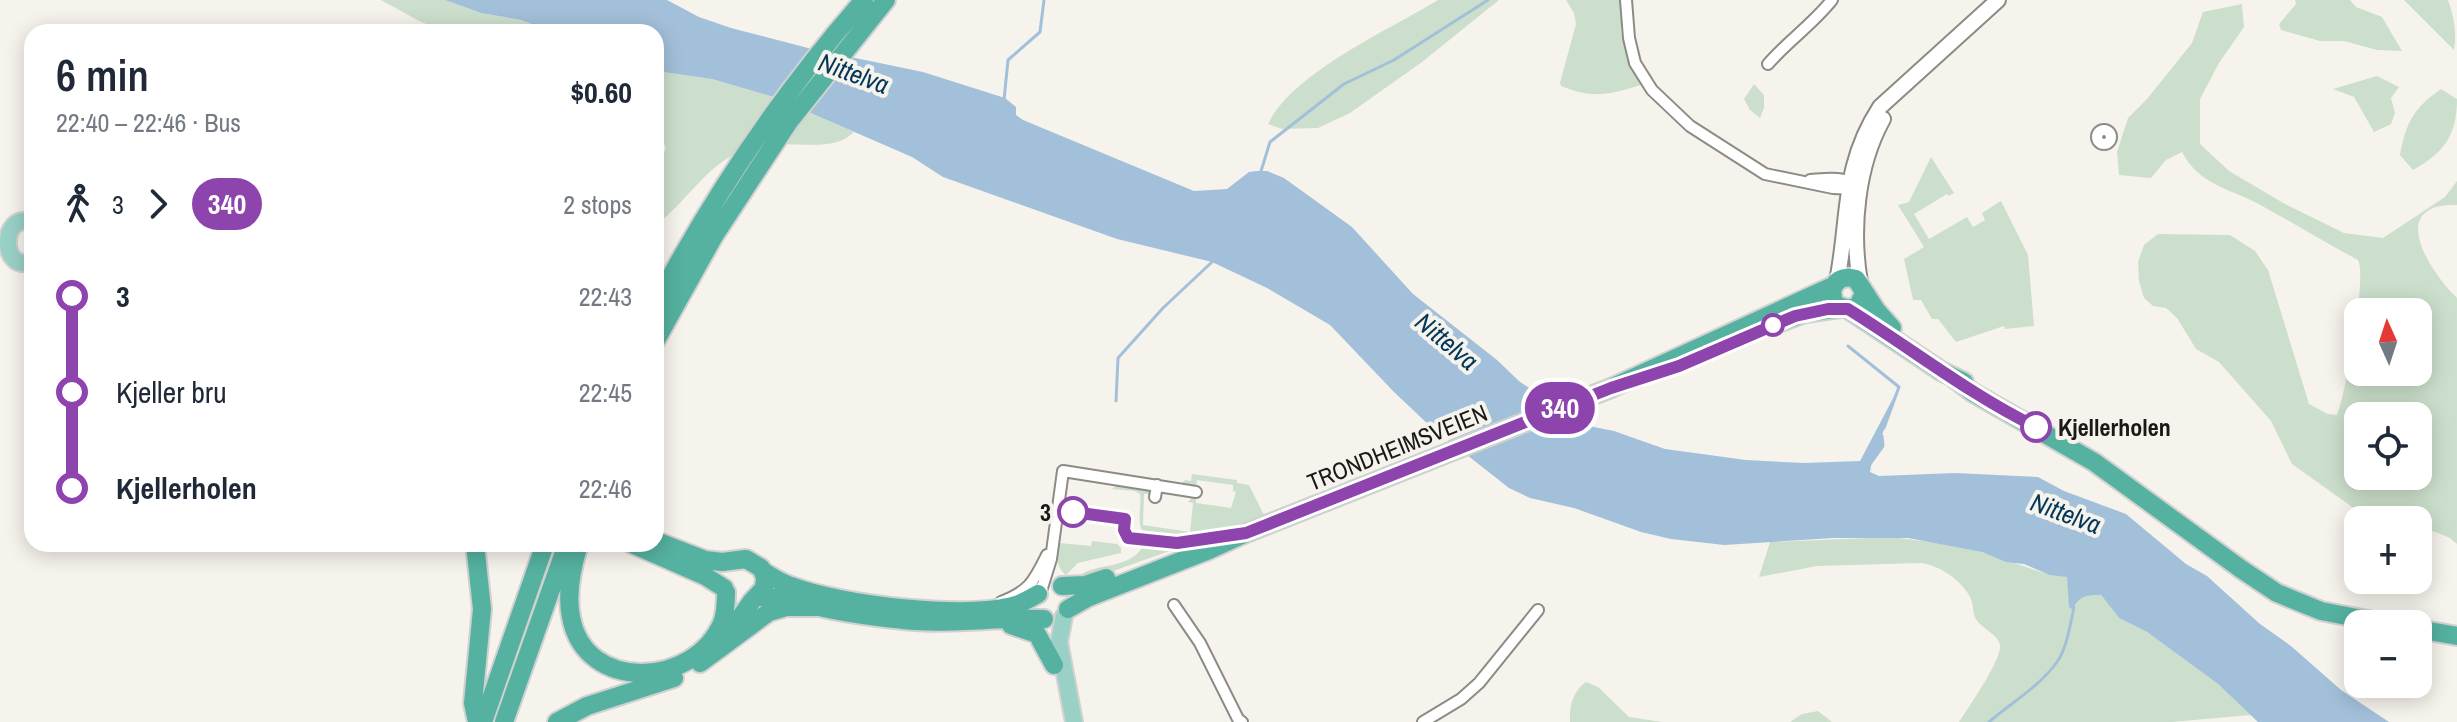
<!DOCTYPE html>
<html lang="en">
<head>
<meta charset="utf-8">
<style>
  body { margin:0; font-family:"Archivo Narrow",sans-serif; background:#f2f2f3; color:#1f2937; height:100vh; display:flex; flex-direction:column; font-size:30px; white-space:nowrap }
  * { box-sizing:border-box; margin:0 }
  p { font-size:26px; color:#747a83 }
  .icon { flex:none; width:44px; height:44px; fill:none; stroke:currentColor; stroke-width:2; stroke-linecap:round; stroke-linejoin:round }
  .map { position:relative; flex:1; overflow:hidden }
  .details { position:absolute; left:24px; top:24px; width:640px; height:528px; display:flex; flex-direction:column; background:#fff; border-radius:24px; box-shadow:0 4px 20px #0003 }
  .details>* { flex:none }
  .badge { padding:0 16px; border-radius:26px; font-size:28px; line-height:52px }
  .needle { width:52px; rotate:357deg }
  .controls { position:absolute; left:2344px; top:298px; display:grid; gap:16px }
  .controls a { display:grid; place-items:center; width:88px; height:88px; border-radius:16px; background:#fff; box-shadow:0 4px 20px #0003; font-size:40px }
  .map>.badge { position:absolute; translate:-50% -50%; box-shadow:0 0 0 4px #fff }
  .legs { display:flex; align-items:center; gap:12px; height:88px; padding:0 32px; font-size:26px }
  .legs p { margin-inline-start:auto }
  .head { display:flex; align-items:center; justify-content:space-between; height:136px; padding:0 32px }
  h1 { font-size:44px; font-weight:600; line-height:60px }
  ul { padding:0 32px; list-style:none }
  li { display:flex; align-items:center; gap:28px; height:96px; font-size:30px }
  li i { display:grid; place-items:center; width:12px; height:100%; margin:0 10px; background:currentColor }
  li i::after { content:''; width:20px; height:20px; margin:-10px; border:6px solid; border-radius:50%; background:#fff }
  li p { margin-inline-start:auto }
  li:first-child i { background:linear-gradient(#0000 50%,currentColor 0) }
  li:last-child i { background:linear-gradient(currentColor 50%,#0000 0) }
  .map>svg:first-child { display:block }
  .green { fill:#ccdfcc; fill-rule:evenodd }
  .water { fill:#a3c0da }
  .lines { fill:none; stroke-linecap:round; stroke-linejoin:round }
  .stream { stroke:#a3c0da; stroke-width:3 }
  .street-casing { stroke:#8d8b85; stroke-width:14 }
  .secondary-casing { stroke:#8d8b85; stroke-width:18 }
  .primary-casing { stroke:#d1d1d1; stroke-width:20 }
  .highway-casing { stroke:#d1d1d1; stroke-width:22 }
  .street { stroke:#fff; stroke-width:10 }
  .secondary { stroke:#fff; stroke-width:14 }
  .primary { stroke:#99d1c6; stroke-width:16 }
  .highway { stroke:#55b2a0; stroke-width:18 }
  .line-1-casing { stroke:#fff; stroke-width:18 }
  .line-1 { stroke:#8e44ad; stroke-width:12 }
  .stop-1-dot { fill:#fff; stroke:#8e44ad; stroke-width:4 }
  .labels { text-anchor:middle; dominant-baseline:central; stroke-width:8; stroke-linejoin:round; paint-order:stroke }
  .stop-label { font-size:24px; font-weight:bold; fill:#1a1917; stroke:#f6f3ec; text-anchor:start }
  .street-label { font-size:24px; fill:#1a1917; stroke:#f6f3ec }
  .water-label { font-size:26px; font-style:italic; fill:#033759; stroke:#f6f3ec }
</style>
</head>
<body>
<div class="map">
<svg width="2457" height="722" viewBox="0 0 2457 722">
  <rect width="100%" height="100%" fill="#f6f3ec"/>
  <path class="green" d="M381,0H445L481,13L521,20L552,32H448L421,22Z
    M1438,0H1499L1422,62L1350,113L1318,128L1282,129L1268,124C1292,73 1389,30 1438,0Z
    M1566,0H1623L1621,34L1641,85C1608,95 1593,99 1561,86L1560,83L1576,24L1574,13Z
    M2295,0H2350L2356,7L2382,17L2402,51L2377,50L2344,41H2320L2281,30L2279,24L2296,4Z
    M2404,0H2448C2454,17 2457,33 2454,50Z
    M2242,4L2244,27L2219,63L2200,99V144L2229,171L2285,204L2344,233L2383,238L2445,197L2457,181V205C2385,203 2430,272 2457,298V544L2450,538L2418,525V520H2407L2394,514L2371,515L2355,509L2292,464L2271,421L2219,362L2196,349L2177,318L2166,308L2153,306L2144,298L2139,281L2138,262L2144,245L2158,234L2230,235L2255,251L2268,270L2309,404L2328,414L2337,415C2346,394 2367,276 2358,260C2326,243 2295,224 2264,207C2234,189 2200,187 2182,152L2166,160L2151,178L2119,175L2117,152L2128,118L2147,99L2192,43L2203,12ZM2358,312H2418V372H2358ZM2358,416H2418V476H2358Z
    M656,71L712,79L791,102L813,114L854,132C830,157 782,135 746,149C707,163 688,201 656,225V164L666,149L660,131L656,128Z
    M2377,76L2399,87L2391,98L2395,113L2391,124L2374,132L2354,97L2333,89Z
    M1754,84L1764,95V108L1760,118L1750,110L1744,99Z
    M2441,89L2457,99C2457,135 2444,153 2413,170L2400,155C2406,122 2414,108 2441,89Z
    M1931,157L1954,193L1948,196L1947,194L1914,214L1929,239L1967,217L1973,227L1985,220L1982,213L2001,201L2028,255L2034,326L2005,329L2004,326L1956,342L1938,319H1932L1921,300H1913L1904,259L1924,247L1898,205L1909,202Z
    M1192,474L1237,480V483L1249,485L1264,515C1242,523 1160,557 1143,532C1136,521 1142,506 1140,494L1135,491L1112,489L1116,486L1151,491V494H1144L1143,525L1190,532L1193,503L1188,502L1193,496H1196V503L1231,508L1236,492L1233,491V485L1197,480L1196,486L1181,484L1185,480L1191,481Z
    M1892,537C1921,541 1950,544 1978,551C2002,557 2025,568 2049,574C2055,576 2061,575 2067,577L2074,609C2078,596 2088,595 2101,595L2119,618L2147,632L2218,684L2251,715L2171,722H1959C1968,708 2002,660 2000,645C1998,635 1984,629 1978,622C1972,615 1974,607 1971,599C1963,581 1939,565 1921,563L1817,566L1759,577L1770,542Z
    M1092,541L1117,544L1121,548V553L1078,563L1066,575C1055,566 1057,556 1059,543L1091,546Z
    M1144,544L1184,546L1093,578L1075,579C1095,560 1131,572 1144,544Z
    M1586,682L1598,687L1629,717L1662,722H1570C1569,706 1573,691 1586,682Z
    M1818,711L1832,722H1790L1802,714Z"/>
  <path class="water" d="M445,0H667L699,17L731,28L812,49L923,72L1005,98L1016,107V115L1023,120L1194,191L1227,189L1249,172L1257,171H1267L1284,178L1352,227L1413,294L1497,360L1520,382L1545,398L1560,414L1579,424L1614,431L1665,449L1746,460L1804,463L1860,461L1899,387L1882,435L1883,446L1872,461L1870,472L1879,476L1955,473L2038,477L2064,491L2126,514L2186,564L2207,576L2260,624L2291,646L2341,690L2389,722H2258L2218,684L2147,632L2119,618L2101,595C2088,595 2078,596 2073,610L2069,607L2067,577L2050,575L2024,564L2006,562L1982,552L1908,538H1833L1724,545L1671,539L1641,532L1574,508L1530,498L1509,488L1430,426L1394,392L1330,325L1267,288L1212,262L1117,239L943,177L912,157L813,114L791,102L712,79L656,71V32H552L521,20L481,13Z"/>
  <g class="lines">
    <path class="stream" d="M1004,100L1008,60L1040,32L1044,0
      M1261,171L1270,142L1344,84L1394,60L1488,0
      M1848,346L1899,387L1884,428
      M1116,401L1118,358L1163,308L1212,262V259
      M1870,464L1883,446L1882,436
      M1989,722C2011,703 2040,686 2057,662C2067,648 2070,625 2074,607"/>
    <defs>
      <path id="street" d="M1626,0L1629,38L1635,63L1652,90L1690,126L1765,174L1833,188L1856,189
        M1768,64C1788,41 1813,24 1832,0
        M2097 137a7 7 0 1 1 14 0a7 7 0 1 1-14 0Z
        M1810,180C1826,179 1842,176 1856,185
        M1155,497L1157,485
        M1042,588L1051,559L1063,471L1196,492
        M1001,602C1030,591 1034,581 1047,555
        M1174,605L1200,643L1238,719L1242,722
        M1423,722L1461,699L1479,683L1538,610"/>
      <path id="secondary" d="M1837,281C1850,216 1841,167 1880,107L1998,0
        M1860,282C1851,229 1857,166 1883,119"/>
      <path id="primary" d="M32,223C0,210 0,275 32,261
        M1064,616L1059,642L1074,722"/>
      <path id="highway" d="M1864,293L1858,306L1848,309L1836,305C1826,288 1838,273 1856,279L1876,310L1892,328
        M656,304C713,196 783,92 864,0
        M1848,309L1941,371L1964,382
        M1778,323L1805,313L1840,308
        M656,340L714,236L788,123L886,0
        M1954,378L1972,392L2094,462L2241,569L2277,593L2321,611L2388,624
        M656,541L705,560L722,562L746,559L761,568L765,577L764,588L752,601L728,635
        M475,544L482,609L473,703L477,722
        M579,544C572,567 566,593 571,617C585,694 695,687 722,623C726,613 726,602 726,592
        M632,544L705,576L724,588
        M764,572C772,577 781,583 791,586C841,605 965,620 1016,605C1024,602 1031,598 1038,594
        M1062,586L1085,585L1106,578
        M758,597C784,597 799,602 824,608C850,614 877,617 903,620C950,625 997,617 1044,619
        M1068,609L1089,597L1209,550L1246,533L1611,388L1833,286
        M1011,625L1037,634L1054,665
        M2418,629L2457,636
        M700,663L769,612L786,607H819
        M483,722L545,544
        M504,722L567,544
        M557,722L587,706L674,678"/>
    </defs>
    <use href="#street" class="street-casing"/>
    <use href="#secondary" class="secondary-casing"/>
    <use href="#primary" class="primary-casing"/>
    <use href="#highway" class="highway-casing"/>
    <use href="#street" class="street"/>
    <use href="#secondary" class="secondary"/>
    <use href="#primary" class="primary"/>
    <use href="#highway" class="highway"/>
  </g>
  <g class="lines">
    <defs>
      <path id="line-1" d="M1073,512L1125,519L1124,530L1128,538L1177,543L1246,533L1611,388L1679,366L1795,316L1828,309H1848C1911,348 1969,394 2036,427"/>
    </defs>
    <use href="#line-1" class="line-1-casing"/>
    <use href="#line-1" class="line-1"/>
  </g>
  <g class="stop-1-dot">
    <circle cx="1773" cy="325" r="10"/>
    <circle cx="2036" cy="427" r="14"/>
    <circle cx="1073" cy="512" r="14"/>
  </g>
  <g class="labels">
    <g class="stop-label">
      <text x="2058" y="427">Kjellerholen</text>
      <text x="1051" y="512" text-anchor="end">3</text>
    </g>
    <g class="street-label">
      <text transform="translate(1397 447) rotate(-22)">TRONDHEIMSVEIEN</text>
    </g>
    <g class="water-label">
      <text transform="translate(854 73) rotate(20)">Nittelva</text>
      <text transform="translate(1447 341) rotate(40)">Nittelva</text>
      <text transform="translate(2066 513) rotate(20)">Nittelva</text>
    </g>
  </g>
</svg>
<div class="controls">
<a><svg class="needle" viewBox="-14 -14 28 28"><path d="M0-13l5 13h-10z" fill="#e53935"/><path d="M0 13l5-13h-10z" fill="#747a83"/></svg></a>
<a><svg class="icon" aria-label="locate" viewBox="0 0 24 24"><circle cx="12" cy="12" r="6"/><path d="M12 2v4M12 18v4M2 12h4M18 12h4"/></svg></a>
<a>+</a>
<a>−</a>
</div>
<b class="badge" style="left:1560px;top:408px;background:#8e44ad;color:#fff">340</b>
<section class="details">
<div class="head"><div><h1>6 min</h1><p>22:40 – 22:46 · Bus</p></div><b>$0.60</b></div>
<div class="legs"><svg class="icon" aria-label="walk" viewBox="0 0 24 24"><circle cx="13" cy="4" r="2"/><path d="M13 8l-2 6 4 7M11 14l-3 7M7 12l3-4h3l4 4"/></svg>3<svg class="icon" aria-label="forward" viewBox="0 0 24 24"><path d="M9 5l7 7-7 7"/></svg><b class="badge" style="background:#8e44ad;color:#fff">340</b><p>2 stops</p></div>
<ul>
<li><i style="color:#8e44ad"></i><b>3</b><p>22:43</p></li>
<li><i style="color:#8e44ad"></i><span>Kjeller bru</span><p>22:45</p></li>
<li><i style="color:#8e44ad"></i><b>Kjellerholen</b><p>22:46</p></li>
</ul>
</section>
</div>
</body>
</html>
